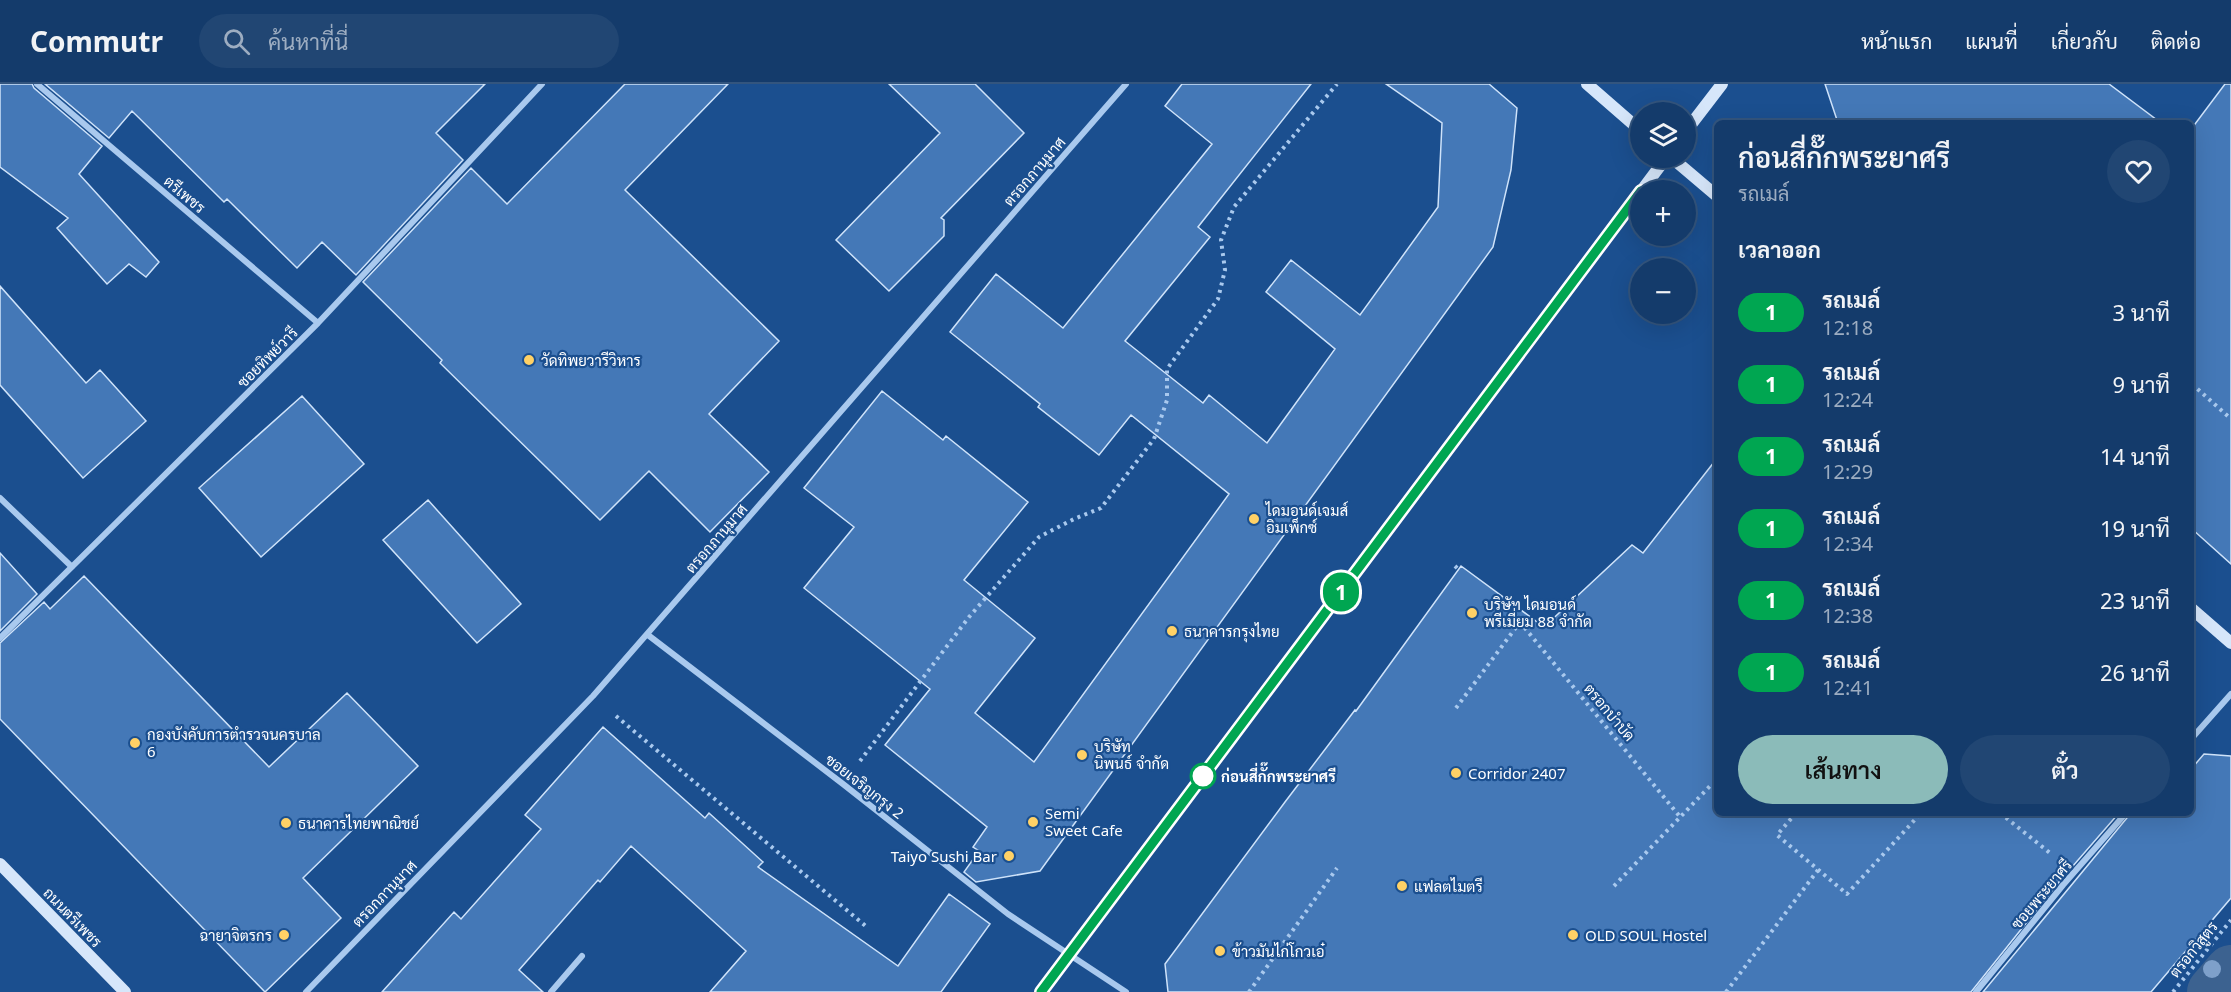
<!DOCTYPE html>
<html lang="th">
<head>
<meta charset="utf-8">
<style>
  body { margin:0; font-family:"Noto Sans",Sarabun,sans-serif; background:#214673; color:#f1f3f6; height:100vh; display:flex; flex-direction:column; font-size:22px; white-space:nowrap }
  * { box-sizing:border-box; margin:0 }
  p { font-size:20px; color:#9dadc1 }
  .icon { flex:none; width:33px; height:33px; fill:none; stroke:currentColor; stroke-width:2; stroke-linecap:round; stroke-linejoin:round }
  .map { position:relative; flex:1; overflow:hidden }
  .sheet { position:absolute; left:1714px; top:36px; width:480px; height:696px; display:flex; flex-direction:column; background:#143b6b; border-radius:9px; box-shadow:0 6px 24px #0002,0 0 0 2px #33557e }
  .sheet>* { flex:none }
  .badge { padding:0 12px; border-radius:20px; font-size:21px; line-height:39px }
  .fabs { position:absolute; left:1630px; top:18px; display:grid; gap:12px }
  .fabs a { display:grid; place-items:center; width:66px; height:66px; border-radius:50%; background:#143b6b; box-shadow:0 6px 24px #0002,0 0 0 2px #33557e; font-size:30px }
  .map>.badge { position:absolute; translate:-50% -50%; box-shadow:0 0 0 3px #fff }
  h2 { padding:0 24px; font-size:22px; line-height:54px }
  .round { display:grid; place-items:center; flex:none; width:63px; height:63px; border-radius:32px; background:#214673 }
  .headline { display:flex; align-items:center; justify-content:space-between; height:102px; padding:0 24px }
  h1 { font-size:28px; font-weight:600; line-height:45px }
  .action { display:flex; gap:12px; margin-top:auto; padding:12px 24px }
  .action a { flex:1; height:69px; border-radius:36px; background:#8bbbb9; color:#111; font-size:24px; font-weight:600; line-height:69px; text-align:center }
  .action a+a { background:#214673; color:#f1f3f6 }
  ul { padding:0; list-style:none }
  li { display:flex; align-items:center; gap:18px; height:72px; padding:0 24px }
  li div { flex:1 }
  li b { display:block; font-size:22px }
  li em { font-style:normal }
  li .badge { min-width:66px; font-weight:700; text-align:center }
  header { display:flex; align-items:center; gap:36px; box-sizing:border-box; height:84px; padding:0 30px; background:#143b6b; border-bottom:2px solid #33557e }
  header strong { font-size:28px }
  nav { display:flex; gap:33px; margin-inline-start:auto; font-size:21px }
  .search { width:420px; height:54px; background:#214673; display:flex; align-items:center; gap:15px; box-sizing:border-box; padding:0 21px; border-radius:33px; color:#9dadc1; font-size:22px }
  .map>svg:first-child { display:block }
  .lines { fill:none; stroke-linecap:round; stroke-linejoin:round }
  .canal { stroke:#3c6290; stroke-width:52 }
  .building { fill:#4478b7; stroke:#cfe3fa; stroke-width:1.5 }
  .path { stroke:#a9c9ee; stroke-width:4; stroke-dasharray:3 4.5; stroke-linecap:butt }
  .street { stroke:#a9c9ee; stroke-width:6 }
  .secondary { stroke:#d6e6fa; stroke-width:12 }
  .tree { fill:#7ea0ca }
  .line-casing { stroke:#fff; stroke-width:14 }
  .line { stroke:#00a651; stroke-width:9 }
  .poi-dot { fill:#ffd166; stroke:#1b4f8f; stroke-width:2 }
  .stop-dot { fill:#fff; stroke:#00a651; stroke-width:3 }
  .labels { text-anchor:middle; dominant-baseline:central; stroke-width:4.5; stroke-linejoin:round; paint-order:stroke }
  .street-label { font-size:15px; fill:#fff; stroke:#1b4f8f }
  .poi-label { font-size:15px; fill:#fff; stroke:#1b4f8f; text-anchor:start }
  .stop-label { font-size:15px; font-weight:bold; fill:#fff; stroke:#1b4f8f; text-anchor:start }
</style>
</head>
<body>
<header>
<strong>Commutr</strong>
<div class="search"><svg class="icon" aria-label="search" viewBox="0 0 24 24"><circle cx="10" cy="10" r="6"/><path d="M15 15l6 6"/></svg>ค้นหาที่นี่</div>
<nav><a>หน้าแรก</a><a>แผนที่</a><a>เกี่ยวกับ</a><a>ติดต่อ</a></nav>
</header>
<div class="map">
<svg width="2231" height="908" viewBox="0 0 2231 908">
  <rect width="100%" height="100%" fill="#1b4f8f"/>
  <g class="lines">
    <path class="canal" d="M2213,908L2231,887"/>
  </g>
  <path class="building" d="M0,0H32L34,4L102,62L79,90L159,178L146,193L129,180L107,200L57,144L68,134L0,83Z
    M45,0H485L436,49L463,76L356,191L322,158L297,184L227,115L224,118L132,27L109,54Z
    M625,0H728L625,106L779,257L709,330L769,388L710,448L649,387L600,436L440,279L442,276L363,198L471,84L507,120Z
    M889,0H975L1024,49L941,134L944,136V152L889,207L836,156L940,49Z
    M1182,0H1311L1198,143L1210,153L1125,257L1203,319L1209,311L1267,359L1335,265L1266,208L1291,176L1360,231L1438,123L1442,39L1386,0H1489L1517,24L1511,86L1493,163L1040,787L976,798L964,788L979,767L973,763L987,743L885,661L930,605L804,504L854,443L804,404L882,307L943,356L946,352L1028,418L964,496L1035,554L975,629L1034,678L1229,410L1131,331L1099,371L1038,323L1040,320L950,248L996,190L1063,244L1212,60L1165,22Z
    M1825,0H2109L2161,39H1838Z
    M2225,0H2231V480L2192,445V44Z
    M0,202L86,299L100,286L146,337L83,394L0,301Z
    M302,312L364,380L261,473L199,404Z
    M1718,373V729H2119L2059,798L1971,908H1168L1165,880L1285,718L1355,626L1356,627L1461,482L1544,543L1632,461L1643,469Z
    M428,416L521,520L477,559L383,456Z
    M0,469L37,510L0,547Z
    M84,492L269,683L347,609L418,682L303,794L341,834L265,908L0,635V559L44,518L50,525Z
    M603,643L705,734L709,729L763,778L758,783L898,882L949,810L990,840L941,908H710L746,867L631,762L600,798L598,796L519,886L543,908H382L454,828L461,835L541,745L525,731Z
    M2204,670L2231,672V814L2151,908H1983L2131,729H2192V684Z"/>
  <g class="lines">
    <path class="path" d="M2192,300L2231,335
      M1455,482L1459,486
      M1515,532L1681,734
      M1456,624L1520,538
      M616,632L868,844
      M860,677L969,533L1039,453L1074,435L1101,424L1154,355L1167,316V285L1218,215L1225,186L1221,156L1234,123L1337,0
      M1796,729L1777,751L1847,810L1921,729
      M2000,729L2050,769
      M1614,802L1711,701
      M1249,908L1337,784
      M1726,908L1818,786
      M2173,908L2231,836"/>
    <path class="street" d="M37,0L318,239
      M0,414L72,483
      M648,551L843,700L1008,830L1126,908
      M0,554L318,239L542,0
      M2192,654L2231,610
      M306,908L593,612L1126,0
      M551,908L582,872
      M1976,908L2063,801L2126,729"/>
    <path class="secondary" d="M1587,0L1641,47
      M1686,47L1722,0
      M1672,74L1718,113
      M1642,106L1666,74
      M2192,525L2231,559
      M0,780L125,908
      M1041,908L1641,107"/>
  </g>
  <circle class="tree" cx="2212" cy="885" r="9"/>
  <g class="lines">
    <defs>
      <path id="line" d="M1041,908L1641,107"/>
    </defs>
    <use href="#line" class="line-casing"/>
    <use href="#line" class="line"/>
  </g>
  <g class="poi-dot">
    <circle cx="529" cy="276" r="6"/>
    <circle cx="1254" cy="435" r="6"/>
    <circle cx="1472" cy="529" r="6"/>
    <circle cx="1172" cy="547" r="6"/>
    <circle cx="135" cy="659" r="6"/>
    <circle cx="1082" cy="671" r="6"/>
    <circle cx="1456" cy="689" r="6"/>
    <circle cx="1033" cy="738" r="6"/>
    <circle cx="286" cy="739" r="6"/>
    <circle cx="1009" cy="772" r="6"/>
    <circle cx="1402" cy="802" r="6"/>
    <circle cx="284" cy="851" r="6"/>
    <circle cx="1573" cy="851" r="6"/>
    <circle cx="1220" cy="867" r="6"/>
  </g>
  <circle class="stop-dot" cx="1203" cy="692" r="12"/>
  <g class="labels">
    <g class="street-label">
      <text transform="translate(1034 87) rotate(-49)">ตรอกภานุมาศ</text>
      <text transform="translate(185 110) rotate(40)">ตรีเพชร</text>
      <text transform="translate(267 273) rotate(-45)">ซอยทิพย์วารี</text>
      <text transform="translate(716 454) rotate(-49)">ตรอกภานุมาศ</text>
      <text transform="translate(1610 628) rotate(50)">ตรอกบำบัด</text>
      <text transform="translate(865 702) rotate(38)">ซอยเจริญกรุง 2</text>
      <text transform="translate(384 809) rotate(-46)">ตรอกภานุมาศ</text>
      <text transform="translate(2041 810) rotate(-50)">ซอยพระยาศรี</text>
      <text transform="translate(73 833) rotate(46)">ถนนตรีเพชร</text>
      <text transform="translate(2193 865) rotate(-51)">ตรอกวิสูตร</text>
    </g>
    <g class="poi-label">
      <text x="541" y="276">วัดทิพยวารีวิหาร</text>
      <text x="1266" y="426">ไดมอนด์เจมส์<tspan x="1266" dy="17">อิมเพ็กซ์</tspan></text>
      <text x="1484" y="520">บริษัท ไดมอนด์<tspan x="1484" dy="17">พรีเมี่ยม 88 จำกัด</tspan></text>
      <text x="1184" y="547">ธนาคารกรุงไทย</text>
      <text x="147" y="650">กองบังคับการตำรวจนครบาล<tspan x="147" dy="17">6</tspan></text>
      <text x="1094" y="662">บริษัท<tspan x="1094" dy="17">นิพนธ์ จำกัด</tspan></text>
      <text x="1468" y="689">Corridor 2407</text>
      <text x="1045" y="729">Semi<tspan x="1045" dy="17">Sweet Cafe</tspan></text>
      <text x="298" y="739">ธนาคารไทยพาณิชย์</text>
      <text x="997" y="772" text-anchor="end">Taiyo Sushi Bar</text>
      <text x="1414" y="802">แฟลตไมตรี</text>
      <text x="272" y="851" text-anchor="end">ฉายาจิตรกร</text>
      <text x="1585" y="851">OLD SOUL Hostel</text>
      <text x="1232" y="867">ข้าวมันไก่โกวเอ๋</text>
    </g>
    <g class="stop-label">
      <text x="1221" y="692">ก่อนสี่กั๊กพระยาศรี</text>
    </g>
  </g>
</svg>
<div class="fabs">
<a><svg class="icon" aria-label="layers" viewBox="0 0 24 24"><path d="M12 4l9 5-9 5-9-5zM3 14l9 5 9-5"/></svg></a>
<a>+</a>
<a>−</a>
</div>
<b class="badge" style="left:1341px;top:508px;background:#00a651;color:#fff">1</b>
<section class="sheet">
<div class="headline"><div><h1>ก่อนสี่กั๊กพระยาศรี</h1><p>รถเมล์</p></div><a class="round"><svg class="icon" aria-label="heart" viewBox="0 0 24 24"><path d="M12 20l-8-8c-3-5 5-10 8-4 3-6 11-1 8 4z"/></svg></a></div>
<h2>เวลาออก</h2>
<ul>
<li><span class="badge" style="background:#00a651;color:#fff">1</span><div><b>รถเมล์</b><p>12:18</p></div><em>3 นาที</em></li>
<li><span class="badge" style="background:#00a651;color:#fff">1</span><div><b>รถเมล์</b><p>12:24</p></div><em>9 นาที</em></li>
<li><span class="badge" style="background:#00a651;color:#fff">1</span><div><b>รถเมล์</b><p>12:29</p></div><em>14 นาที</em></li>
<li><span class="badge" style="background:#00a651;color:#fff">1</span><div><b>รถเมล์</b><p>12:34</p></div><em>19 นาที</em></li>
<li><span class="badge" style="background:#00a651;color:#fff">1</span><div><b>รถเมล์</b><p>12:38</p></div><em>23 นาที</em></li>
<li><span class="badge" style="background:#00a651;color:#fff">1</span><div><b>รถเมล์</b><p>12:41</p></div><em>26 นาที</em></li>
</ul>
<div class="action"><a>เส้นทาง</a><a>ตั๋ว</a></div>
</section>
</div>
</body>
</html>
